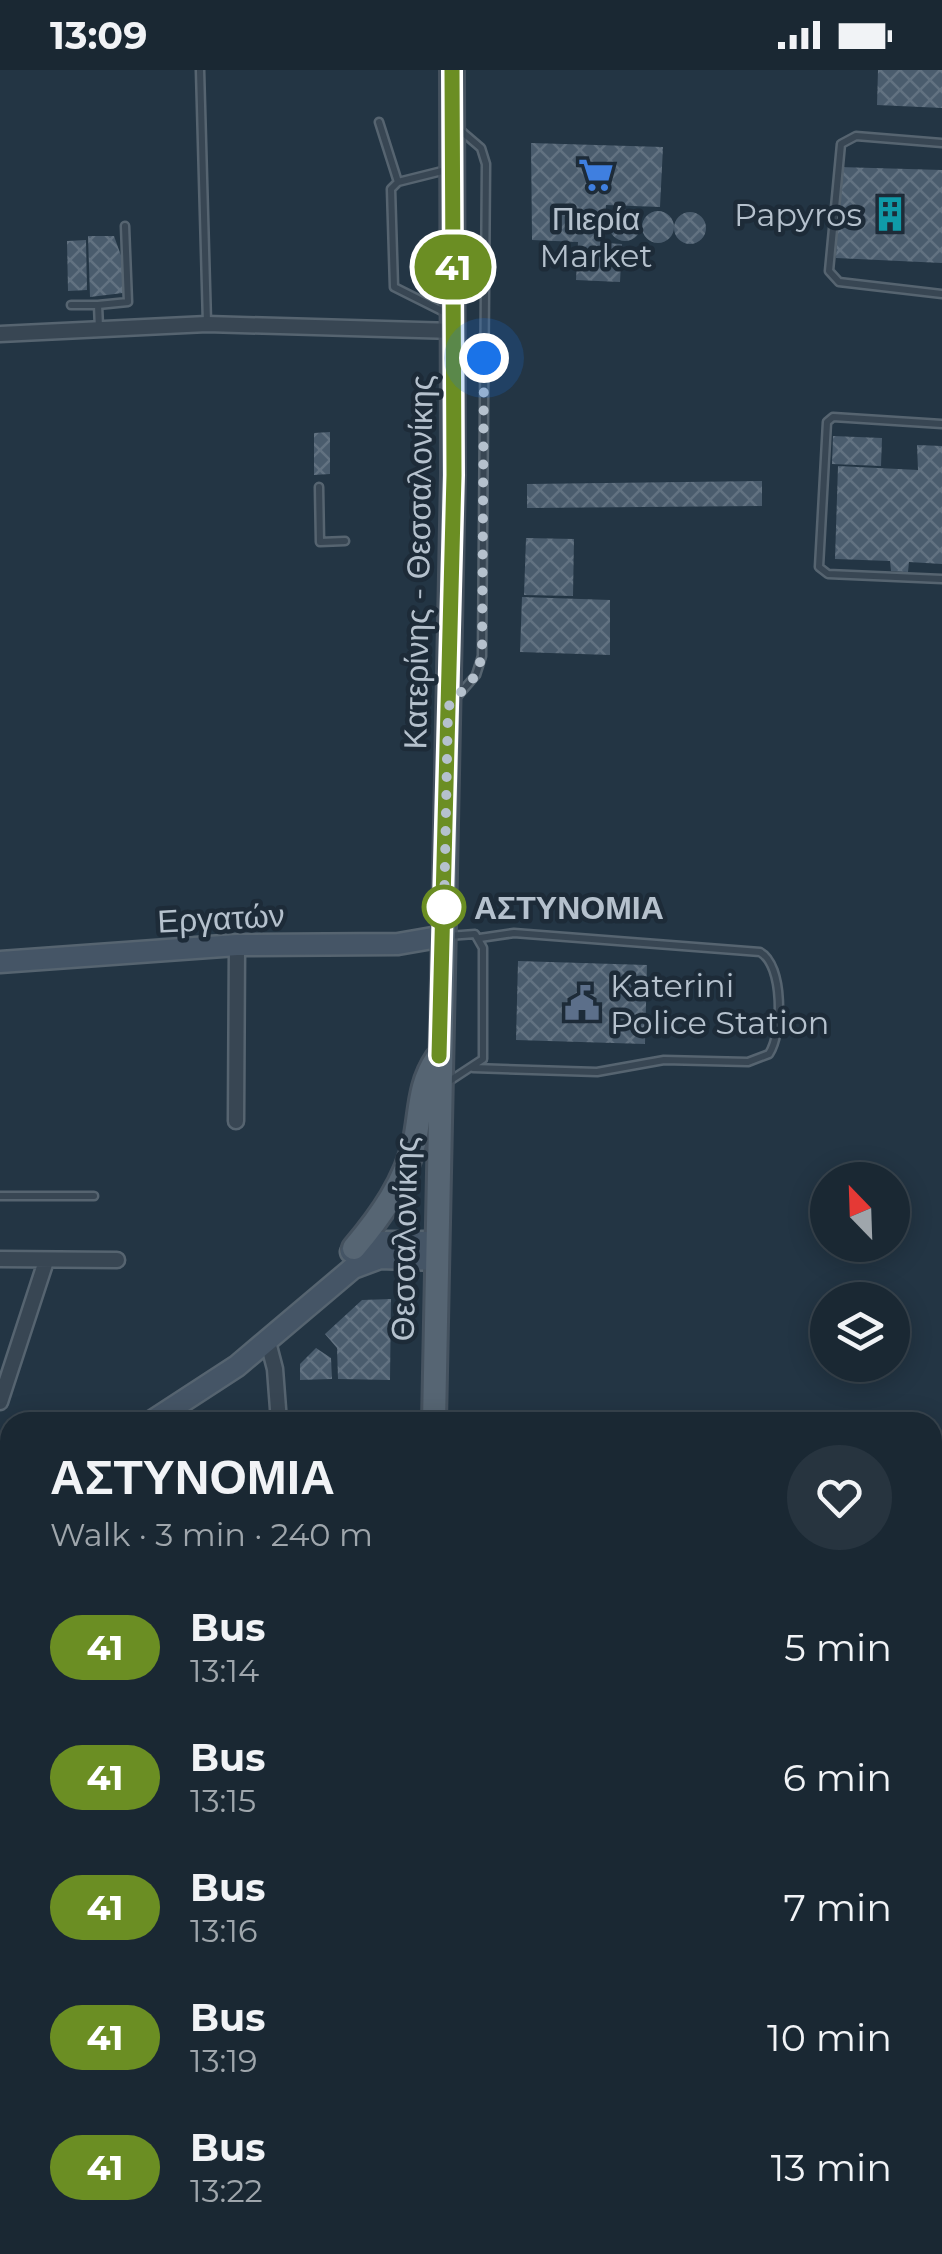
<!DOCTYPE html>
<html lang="en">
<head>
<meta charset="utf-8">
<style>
  body { margin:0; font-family:Montserrat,sans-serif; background:#27343f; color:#f1f3f6; height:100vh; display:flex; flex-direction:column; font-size:38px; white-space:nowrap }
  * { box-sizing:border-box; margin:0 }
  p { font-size:32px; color:#9fa6ac }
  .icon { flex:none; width:55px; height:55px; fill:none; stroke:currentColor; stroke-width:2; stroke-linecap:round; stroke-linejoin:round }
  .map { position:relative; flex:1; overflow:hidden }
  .sheet { position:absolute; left:0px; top:1342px; width:942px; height:842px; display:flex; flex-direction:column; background:#1a2833; border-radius:30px 30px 0 0; box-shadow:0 5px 25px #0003,0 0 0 2px #38444e }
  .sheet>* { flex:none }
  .badge { padding:0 20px; border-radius:32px; font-size:35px; line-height:65px }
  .needle { width:65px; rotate:337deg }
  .tools { position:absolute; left:810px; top:1092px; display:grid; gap:20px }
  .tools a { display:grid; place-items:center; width:100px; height:100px; border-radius:50%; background:#1a2833; box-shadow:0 5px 25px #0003,0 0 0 2px #38444e; font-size:50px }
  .you { position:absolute; width:50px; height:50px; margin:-25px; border:8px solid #fff; border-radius:50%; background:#1a73e8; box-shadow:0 0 0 15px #1a73e833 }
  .map>.badge { position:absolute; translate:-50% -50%; box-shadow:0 0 0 5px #fff }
  .round { display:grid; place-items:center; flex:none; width:105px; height:105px; border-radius:52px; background:#27343f }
  .summary { display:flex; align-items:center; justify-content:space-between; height:170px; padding:0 50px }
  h1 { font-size:48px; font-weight:700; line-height:75px }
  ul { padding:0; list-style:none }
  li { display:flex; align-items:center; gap:30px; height:130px; padding:0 50px }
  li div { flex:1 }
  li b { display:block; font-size:38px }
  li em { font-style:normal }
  li .badge { min-width:110px; font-weight:700; text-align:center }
  .status { display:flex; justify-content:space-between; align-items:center; height:70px; padding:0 50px; background:#1a2833; direction:ltr }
  .status svg { height:28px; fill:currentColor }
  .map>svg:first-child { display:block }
  .building { fill:url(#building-cross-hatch) }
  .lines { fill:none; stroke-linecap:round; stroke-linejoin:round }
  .lane-casing { stroke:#566470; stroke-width:11 }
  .street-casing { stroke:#566470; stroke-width:19 }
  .secondary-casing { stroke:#566470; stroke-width:25 }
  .primary-casing { stroke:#45525f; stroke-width:28 }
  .path { stroke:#446060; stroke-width:2.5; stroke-dasharray:8 8; stroke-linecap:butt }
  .lane { stroke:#384653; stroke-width:6 }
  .street { stroke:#384653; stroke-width:14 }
  .secondary { stroke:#455566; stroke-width:20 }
  .primary { stroke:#566573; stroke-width:22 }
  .line-casing { stroke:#fff; stroke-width:22 }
  .line { stroke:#6b8e23; stroke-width:15 }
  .walk { stroke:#b5c1cd; stroke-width:10; stroke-dasharray:0 18 }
  .stop-dot { fill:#fff; stroke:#6b8e23; stroke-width:5 }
  .labels { text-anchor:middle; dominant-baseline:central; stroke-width:9; stroke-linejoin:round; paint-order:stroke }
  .poi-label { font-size:32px; fill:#b5c1cd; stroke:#1d2b38; text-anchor:end }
  .street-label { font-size:32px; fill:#b5c1cd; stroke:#1d2b38 }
  .stop-label { font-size:32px; font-weight:bold; fill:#b5c1cd; stroke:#1d2b38; text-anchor:start }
</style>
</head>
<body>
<div class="status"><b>13:09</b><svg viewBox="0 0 49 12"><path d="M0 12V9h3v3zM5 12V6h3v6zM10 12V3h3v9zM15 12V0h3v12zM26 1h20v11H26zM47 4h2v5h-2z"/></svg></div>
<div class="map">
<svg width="942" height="2184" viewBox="0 0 942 2184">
  <defs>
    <pattern id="building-cross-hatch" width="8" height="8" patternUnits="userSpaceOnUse" patternTransform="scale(2.5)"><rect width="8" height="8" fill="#4a5c6d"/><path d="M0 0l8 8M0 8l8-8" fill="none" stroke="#627281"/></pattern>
  </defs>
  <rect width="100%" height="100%" fill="#233544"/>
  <path class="building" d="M878,0H942V38L877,35Z
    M531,73L663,77L660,137L606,135L605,173L622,174L620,212L576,210L578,172L532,170Z
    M839,97L942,100V193L836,188Z
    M609 155a16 16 0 1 1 32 0a16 16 0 1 1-32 0Z
    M642 157a16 16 0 1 1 32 0a16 16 0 1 1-32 0Z
    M674 158a16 16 0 1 1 32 0a16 16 0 1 1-32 0Z
    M88,166H114L123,191V223L90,227Z
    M86,170L87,220L68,221L67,171Z
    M330,362V404L314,405V363Z
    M833,366L882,368L881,396L832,394Z
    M917,375L942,376V494L909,492L908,502L891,501L890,491L835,489L838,396L918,400Z
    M762,411V436L527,438V414Z
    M526,468L574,469L573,526L524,525Z
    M522,527L610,530V585L520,582Z
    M518,891L647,895L645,974L516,970Z
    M391,1229L390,1310L338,1309L337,1278L325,1264L362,1230Z
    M316,1278L331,1288L332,1309L300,1310V1294Z
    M932,1426H942V1488H932Z"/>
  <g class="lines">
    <defs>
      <path id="lane" d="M200,0L207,253
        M379,52L398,112
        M942,73L856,66L841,74L829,201L839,212L942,224
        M446,100L398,112L391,119L394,217L446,243
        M71,235H98
        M99,258L98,235L128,232L125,156
        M942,354L833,347L827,352L819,497L828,504L942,509
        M319,417L320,472L345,471
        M456,628L476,605L482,586L486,94L481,78L460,60
        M448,866L475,864L483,878V989L448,1012
        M473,998L597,1002L664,990L748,992L769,984C783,963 784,895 760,882L514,863L480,868
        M0,1126H94"/>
      <path id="street" d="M0,264L207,254L454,261
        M236,1051L237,875
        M0,1189L117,1190
        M268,1272L275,1299L279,1352
        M0,1332L46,1191
        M0,1494L10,1493
        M0,1670H10
        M0,1792L10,1791
        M0,2120H10
        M71,2184V2175"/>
      <path id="secondary" d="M0,892L237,875L398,874L444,866
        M351,1182L374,1172H437
        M151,1352L237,1296L353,1198L380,1188L437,1190
        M0,1443L10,1437
        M932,1544H942"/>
      <path id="primary" d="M354,1178C381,1146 406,1111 415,1070C421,1039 419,1015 437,988
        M434,1352L453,405L452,0
        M473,2175L475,2184
        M511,2175L514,2184"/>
    </defs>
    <use href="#lane" class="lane-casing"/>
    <use href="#street" class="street-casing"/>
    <use href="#secondary" class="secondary-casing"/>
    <use href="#primary" class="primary-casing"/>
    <path class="path" d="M240,2175V2184"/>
    <use href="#lane" class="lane"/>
    <use href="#street" class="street"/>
    <use href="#secondary" class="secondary"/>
    <use href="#primary" class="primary"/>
  </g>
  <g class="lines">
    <defs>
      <path id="line" d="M439,986L454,405L452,0"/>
    </defs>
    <use href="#line" class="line-casing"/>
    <use href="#line" class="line"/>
    <path class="walk" d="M444,837V844L448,637L476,605L482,586L484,288"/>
  </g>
  <defs>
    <symbol id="supermarket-bare" viewBox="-9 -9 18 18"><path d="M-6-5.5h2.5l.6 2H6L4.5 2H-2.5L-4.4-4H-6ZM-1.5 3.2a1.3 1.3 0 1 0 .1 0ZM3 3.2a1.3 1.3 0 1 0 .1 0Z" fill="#3f7fe0" stroke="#1d2b38" stroke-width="2.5" paint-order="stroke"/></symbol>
    <symbol id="building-bare" viewBox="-9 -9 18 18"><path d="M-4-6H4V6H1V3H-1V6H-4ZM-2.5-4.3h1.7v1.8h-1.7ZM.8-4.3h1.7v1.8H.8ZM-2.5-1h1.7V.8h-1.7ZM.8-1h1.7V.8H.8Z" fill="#0f9aa8" stroke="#1d2b38" stroke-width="2.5" paint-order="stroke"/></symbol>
    <symbol id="civic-bare" viewBox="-9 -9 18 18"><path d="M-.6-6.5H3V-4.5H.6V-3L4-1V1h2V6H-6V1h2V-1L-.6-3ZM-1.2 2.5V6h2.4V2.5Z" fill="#5c6f8a" stroke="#1d2b38" stroke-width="2.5" paint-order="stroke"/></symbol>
  </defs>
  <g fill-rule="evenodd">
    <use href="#supermarket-bare" x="571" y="80" width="50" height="50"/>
    <use href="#building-bare" x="865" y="119" width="50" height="50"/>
    <use href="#civic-bare" x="557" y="908" width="50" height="50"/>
  </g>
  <circle class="stop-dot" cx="444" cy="837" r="20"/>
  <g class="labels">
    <g class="poi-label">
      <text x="862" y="144">Papyros</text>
      <text x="596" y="148" text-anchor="middle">Πιερία<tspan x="596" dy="37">Market</tspan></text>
      <text x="610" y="915" text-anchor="start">Katerini<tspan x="610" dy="37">Police Station</tspan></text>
    </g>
    <g class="street-label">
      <text transform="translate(418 492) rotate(-89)">Κατερίνης - Θεσσαλονίκης</text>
      <text transform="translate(221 848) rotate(-3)">Εργατών</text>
      <text transform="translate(404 1169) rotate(-89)">Θεσσαλονίκης</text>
    </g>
    <g class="stop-label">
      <text x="474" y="837">ΑΣΤΥΝΟΜΙΑ</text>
    </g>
  </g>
</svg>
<div class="tools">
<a><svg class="needle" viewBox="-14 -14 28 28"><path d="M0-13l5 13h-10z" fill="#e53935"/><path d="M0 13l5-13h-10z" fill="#9fa6ac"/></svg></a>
<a><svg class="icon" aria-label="layers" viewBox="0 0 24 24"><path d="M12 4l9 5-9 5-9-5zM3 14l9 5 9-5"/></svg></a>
</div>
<div class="you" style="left:484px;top:288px"></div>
<b class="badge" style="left:453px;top:197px;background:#6b8e23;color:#fff">41</b>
<section class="sheet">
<div class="summary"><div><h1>ΑΣΤΥΝΟΜΙΑ</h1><p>Walk · 3 min · 240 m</p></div><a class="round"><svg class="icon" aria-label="heart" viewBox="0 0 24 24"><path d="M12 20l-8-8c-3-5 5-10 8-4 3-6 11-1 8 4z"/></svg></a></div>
<ul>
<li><span class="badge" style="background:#6b8e23;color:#fff">41</span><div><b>Bus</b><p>13:14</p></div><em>5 min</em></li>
<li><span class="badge" style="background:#6b8e23;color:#fff">41</span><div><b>Bus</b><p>13:15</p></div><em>6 min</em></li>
<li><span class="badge" style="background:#6b8e23;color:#fff">41</span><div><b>Bus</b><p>13:16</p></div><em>7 min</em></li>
<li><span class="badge" style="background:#6b8e23;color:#fff">41</span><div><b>Bus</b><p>13:19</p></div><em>10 min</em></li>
<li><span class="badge" style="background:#6b8e23;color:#fff">41</span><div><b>Bus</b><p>13:22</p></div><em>13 min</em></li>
</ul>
</section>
</div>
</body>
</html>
